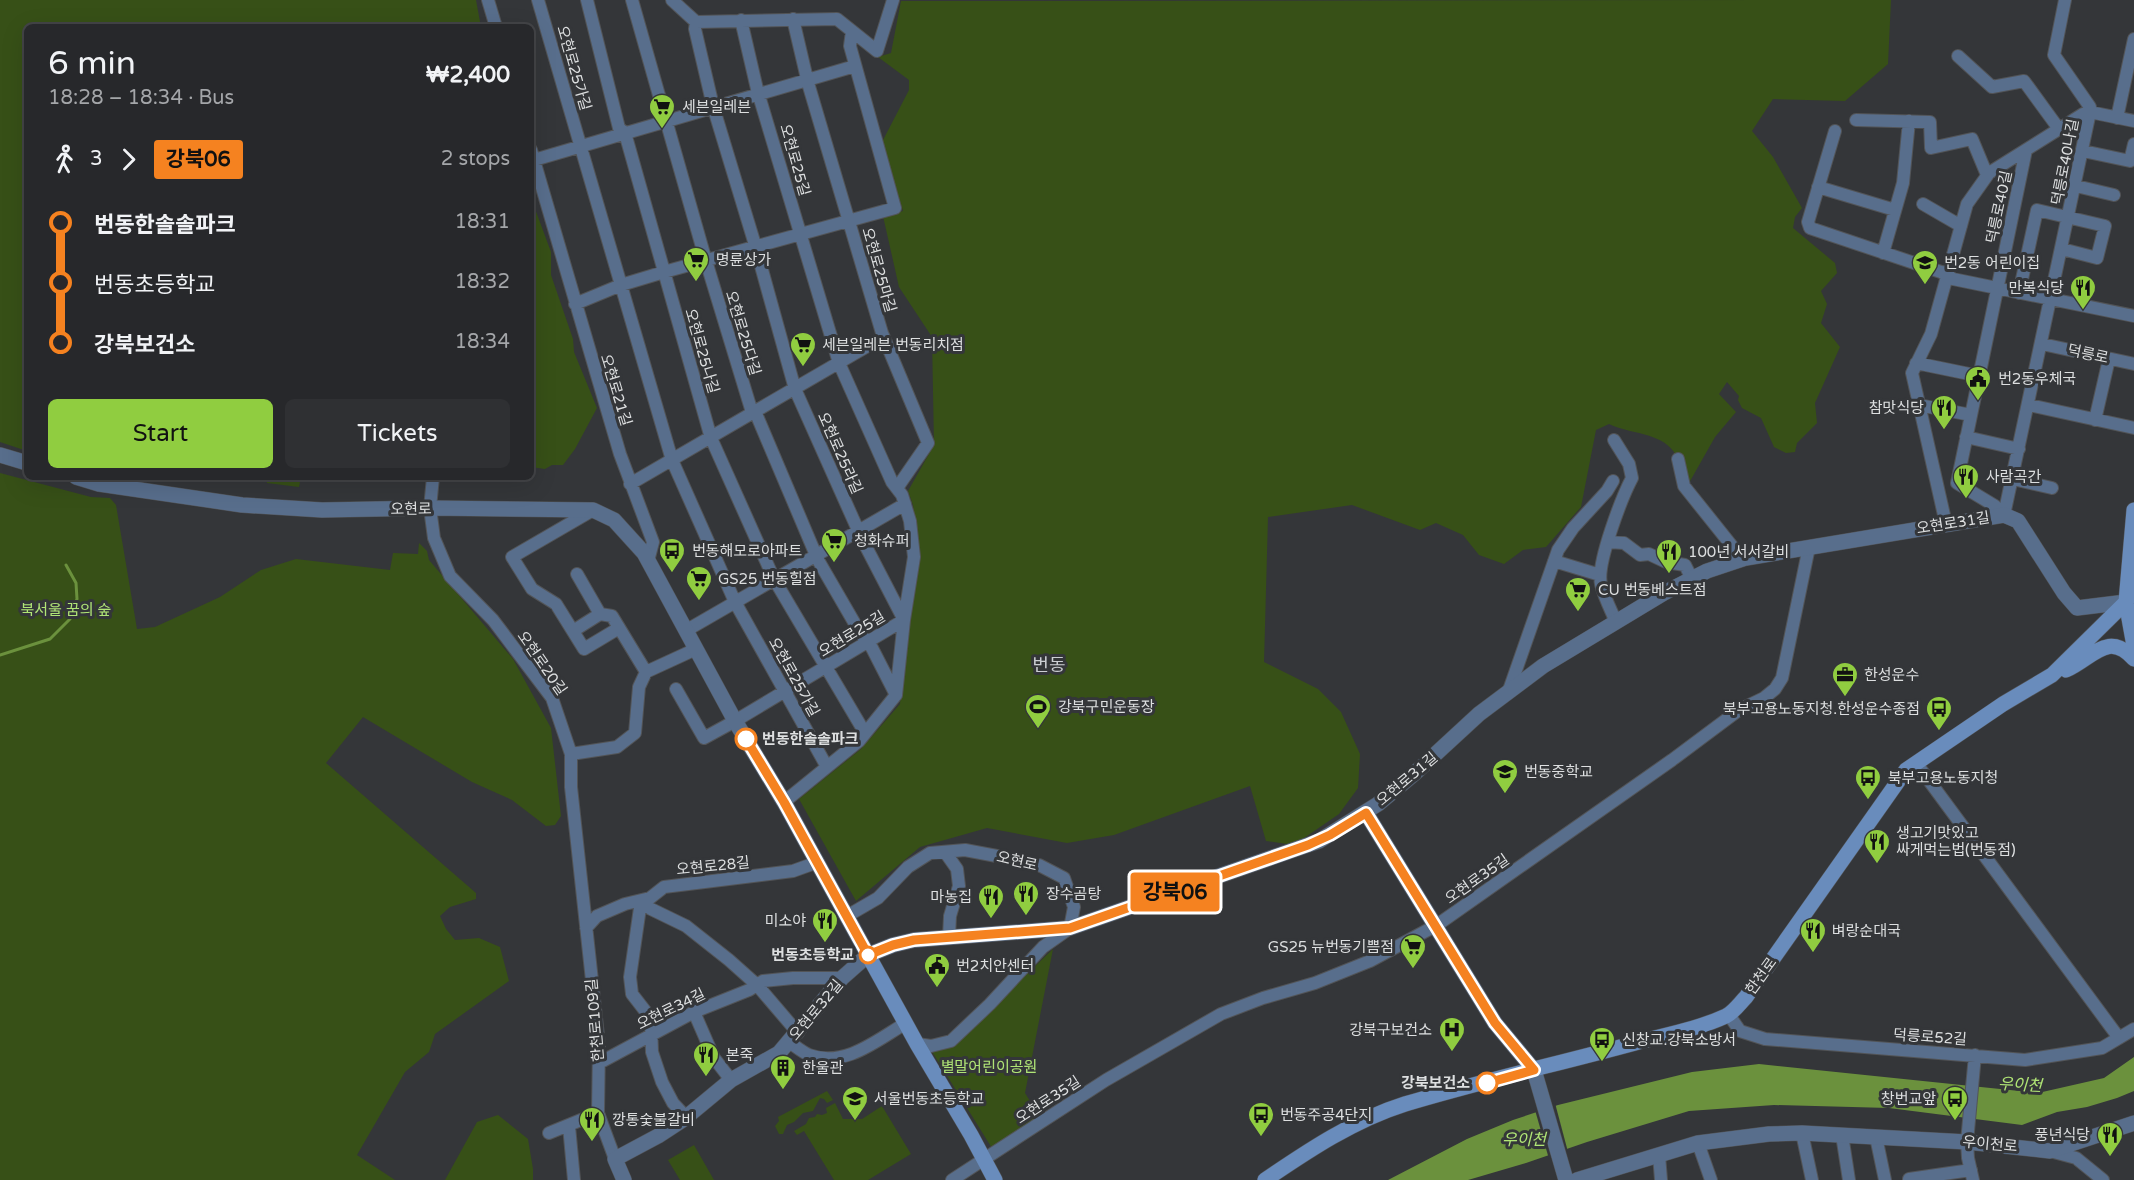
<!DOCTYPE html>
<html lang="en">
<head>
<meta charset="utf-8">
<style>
  body { margin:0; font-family:"Varela Round","Noto Sans KR",sans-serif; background:#2f3033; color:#f1f3f6; height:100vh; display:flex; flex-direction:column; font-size:22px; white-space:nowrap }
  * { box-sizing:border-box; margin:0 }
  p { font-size:20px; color:#a4a6a9 }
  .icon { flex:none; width:33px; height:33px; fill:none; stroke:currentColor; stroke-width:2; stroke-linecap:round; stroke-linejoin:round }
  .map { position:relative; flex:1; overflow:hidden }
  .drawer { position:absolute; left:24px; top:24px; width:510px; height:456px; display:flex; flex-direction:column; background:#27282b; border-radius:9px; box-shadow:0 6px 24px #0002,0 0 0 2px #434447 }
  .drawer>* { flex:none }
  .badge { padding:0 12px; border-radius:4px; font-size:21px; line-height:39px }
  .map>.badge { position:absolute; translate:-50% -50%; box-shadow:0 0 0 3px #fff }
  .legs { display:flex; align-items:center; gap:9px; height:66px; padding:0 24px; font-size:20px }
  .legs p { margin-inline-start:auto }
  .summary { display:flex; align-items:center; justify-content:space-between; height:102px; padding:0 24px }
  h1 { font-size:33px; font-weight:600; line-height:45px }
  .action { display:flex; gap:12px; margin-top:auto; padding:12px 24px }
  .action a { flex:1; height:69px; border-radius:9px; background:#90cd40; color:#111; font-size:24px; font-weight:600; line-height:69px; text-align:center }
  .action a+a { background:#2f3033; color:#f1f3f6 }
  ul { padding:0 24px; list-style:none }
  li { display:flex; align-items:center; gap:21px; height:60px; font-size:22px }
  li i { display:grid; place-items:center; width:9px; height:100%; margin:0 8px; background:currentColor }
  li i::after { content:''; width:15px; height:15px; margin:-8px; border:4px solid; border-radius:50%; background:#27282b }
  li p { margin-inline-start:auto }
  li:first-child i { background:linear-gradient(#0000 50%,currentColor 0) }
  li:last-child i { background:linear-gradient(currentColor 50%,#0000 0) }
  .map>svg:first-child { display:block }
  .green { fill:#375017 }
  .water { fill:#6b913d }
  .pier { fill:#343639 }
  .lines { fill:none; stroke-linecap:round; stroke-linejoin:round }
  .stream { stroke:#6b913d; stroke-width:3 }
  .minor-casing { stroke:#525457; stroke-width:14 }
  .tertiary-casing { stroke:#525457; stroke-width:16 }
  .secondary-casing { stroke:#525457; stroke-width:16 }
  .minor { stroke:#586e8c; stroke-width:12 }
  .tertiary { stroke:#586e8c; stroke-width:15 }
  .secondary { stroke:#698cbc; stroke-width:15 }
  .line-1-casing { stroke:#fff; stroke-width:14 }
  .line-1 { stroke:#f58220; stroke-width:9 }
  .stop-1-dot { fill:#fff; stroke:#f58220; stroke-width:3 }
  .labels { text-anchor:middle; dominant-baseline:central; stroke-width:6; stroke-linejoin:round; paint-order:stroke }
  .street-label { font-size:15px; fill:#dddfe0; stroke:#343639 }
  .poi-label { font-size:15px; fill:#dddfe0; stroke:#343639; text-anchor:start }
  .park-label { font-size:15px; fill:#b0e576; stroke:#343639 }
  .stop-label { font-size:15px; font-weight:bold; fill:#dddfe0; stroke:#343639; text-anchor:end }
  .water-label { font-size:16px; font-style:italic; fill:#b1e676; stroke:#343639 }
  .quarter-label { font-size:18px; fill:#cccfd3; stroke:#343639 }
</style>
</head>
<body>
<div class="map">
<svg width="2134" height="1180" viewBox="0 0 2134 1180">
  <rect width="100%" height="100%" fill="#343639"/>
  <path class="green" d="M0,0H476L481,27H27V451L0,442Z
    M1891,0L1888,64L1845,101L1773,99L1752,131L1773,157L1802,208L1795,217L1793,228L1835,263L1837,273L1821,291L1827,304L1821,323L1840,347L1815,403L1817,423L1797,443L1795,452L1786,453L1774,447L1761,418L1742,408L1738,400L1739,396L1727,382L1719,394L1736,412L1715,437L1689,483C1684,473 1680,462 1674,452C1660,432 1629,434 1609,424L1596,430L1581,507L1546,547L1523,550L1504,564L1479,555L1463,535L1436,523L1420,530L1352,505L1268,517L1264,662L1318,689L1341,712L1360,754L1358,788L1339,814L1294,845L1266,841L1250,786L1114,835L1067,843L987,828L920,847L856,901L799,799L861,749L900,704L906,637L920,557L913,505L908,491L934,445L932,337L899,287L883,216L903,211L882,142L909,90V80L878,57L891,53L901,1Z
    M531,198L551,252V275L573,339L574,352L597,408L575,449L563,465H552L545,469L531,467Z
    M0,473L91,497L110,498L116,505L137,629L155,627L220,597L261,570L296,559L390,570L393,553L418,554L419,543L427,551L429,560L513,659L551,728L561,816L555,825L546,826L512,800L472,782L363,717L326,763L476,893V899L450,907L440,916L446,929L455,940L479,938L500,947L509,981L435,1034L429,1052L405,1072L357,1155L395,1180H0Z
    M266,477H301L299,487L267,483Z
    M1053,949L1025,1093L1043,1122L995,1153L931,1050L960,1038Z
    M827,1091L833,1100L827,1103L824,1099L820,1098L813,1111L803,1113L794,1122L787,1125L783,1134H779L775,1126L779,1121L778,1117Z
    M835,1103L843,1119H862L882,1106L911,1154L868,1180H834L804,1131L797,1135L794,1131L806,1124L809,1118L815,1117L817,1114L822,1115L827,1113L826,1108Z
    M498,1115L528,1139L533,1169V1180H445L477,1122Z
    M694,1145L714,1180H680L668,1160Z"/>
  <path class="water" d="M2134,1057V1091L2117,1098L2087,1107L2057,1112L2022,1125L1889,1108L1774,1105L1689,1111L1587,1142L1526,1163L1468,1180H1388L1467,1139L1513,1120L1558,1105L1692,1072L1759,1064L2038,1093L2104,1078Z"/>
  <path class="pier" d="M1555,1103L1568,1152L1549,1159L1535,1110Z"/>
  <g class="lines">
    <path class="stream" d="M0,655L50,639L70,619L77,599L76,583L66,565"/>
    <defs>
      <path id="minor" d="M488,0L496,27
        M538,0L672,460L735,602L827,767
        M587,0L619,128L625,133L711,438L774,579L865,733
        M632,0L706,261L751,409L757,416L818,560L862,636L872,648L896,695
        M672,0L696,22L837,19L877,51L893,0
        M793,19L808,83L882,333L928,443L897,488
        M741,20L757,89L839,363L892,482L902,495L910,521L914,557L904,620L896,695L859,741L784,802
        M696,22L695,29L713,106L756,248L795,389L862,539L904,620
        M1958,56L1992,87L2024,81L2059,129
        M2117,118L2134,39
        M1856,120L1930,122L1931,148L1972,139L1987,175
        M1835,131L1808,222L1810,228L1941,272L1953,279L2134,316
        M531,150L620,454L653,542L648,561
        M2026,150L1957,483L1995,506L2004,515L2090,112V107L2054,55L2065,0
        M2083,151L2130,161L2134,144
        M534,160L855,66
        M2076,186L2114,195
        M1818,187L1895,210
        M1923,204L1961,226
        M1883,253L1903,183L1909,121
        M2019,293L2037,210L2105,226L2097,258L2062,249
        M575,304L621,285L664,272L895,208L850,46L852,31
        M2042,344L2134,364
        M1916,363L1979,376
        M1919,405L1971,415
        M2029,405L2134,428
        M2095,420L2109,359
        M1966,437L2019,449
        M1614,440L1629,464L1632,478C1622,497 1596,564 1601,584C1604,597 1611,610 1616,622
        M1678,459L1684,486L1732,546L1737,560
        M433,477L430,508L434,538L450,576L493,620L552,698L571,754V787L599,1045L598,1113L615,1159
        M2013,479L2052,488
        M630,484L883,337
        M593,510L512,557L532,589L556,604L584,649L619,628
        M1946,524L1912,373L1931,334L1967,204L1989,173L2083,114L2090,112L2134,121
        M1608,542L1624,543L1640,555L1649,554L1666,562L1685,565L1692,579
        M1554,561L1600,575
        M577,574L600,614L612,616L646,672
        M687,630L905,504
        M573,631L600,614
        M676,689L704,738L735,721L904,620
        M1508,693L1558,550L1573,528L1607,491L1613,481
        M571,754L617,747L635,733L639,687L646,672L696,649
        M1916,763L2119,1038
        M945,852L957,869L959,886L950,916L949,937
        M847,916L878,898L908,867L930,853L965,850L1002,857L1039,865L1064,878L1074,907L1070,928L1043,947L990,1004L951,1041L931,1046L917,1044
        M586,928L597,916L625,904L650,898L664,887L793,871L818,862
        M694,1012L714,1058L731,1080
        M1729,1015L1740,1031L1765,1039L2025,1060L2102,1048L2134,1029
        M789,1042C795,1046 802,1052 809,1055C845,1068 877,1040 906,1023
        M599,1063L694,1012L749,990L763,981L793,978H842
        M686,1117L673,1103L662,1082L652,1052L651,1023L646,1012L632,994L630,977L641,901L651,909L686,926L729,960L757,985L798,1033
        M569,1126L574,1180
        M549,1133L598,1113
        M1802,1133L1812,1180
        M1842,1135L1849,1180
        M1876,1137L1885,1180
        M1698,1143L1711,1180
        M2050,1151L2076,1158L2103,1180
        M1659,1155L1661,1180
        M1909,1179L1971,1170
        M952,1180L1106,1080L1221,1014L1263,998L1315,983L1370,961L1437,925L1672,760L1739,710L1764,698L1775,689L1782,678L1809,547
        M1973,1180L1968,1158L1967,1142L1975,1055"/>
      <path id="tertiary" d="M0,455L27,463
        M76,477L99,484L242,505L322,510L430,508L593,510L614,520L644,553L735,721L784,802L868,955
        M1366,813L1495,1023L1534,1070L1566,1180
        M624,1180L615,1159L658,1136L684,1119L731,1080L779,1053L842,978L868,955L893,945L914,940L1070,928L1319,841L1378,804L1415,773L1479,714L1543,666L1664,593L1707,571L1746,558L2004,515L2018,521L2064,593L2077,608L2126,602
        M1577,1180L1698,1143L1769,1134L1802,1133L1967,1142L2050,1151L2134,1123"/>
      <path id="secondary" d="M2134,510L2126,602L2134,646
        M2066,670C2093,658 2108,630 2134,659
        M868,955L917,1044L971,1135L995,1180
        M1265,1180C1309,1150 1354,1120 1405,1104C1481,1081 1558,1064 1635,1043C1665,1035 1698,1029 1726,1016C1734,1012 1740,1003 1746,997L1906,770L2003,704L2052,675L2126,602L2134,588"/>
    </defs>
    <use href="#minor" class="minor-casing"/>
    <use href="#tertiary" class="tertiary-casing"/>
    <use href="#secondary" class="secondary-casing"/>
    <use href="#minor" class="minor"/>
    <use href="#tertiary" class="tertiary"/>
    <use href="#secondary" class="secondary"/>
  </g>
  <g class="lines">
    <defs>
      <path id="line-1" d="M746,739L784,802L868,955L893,945L914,940L1070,928L1308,845L1330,835L1366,813L1495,1023L1534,1070L1487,1083"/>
    </defs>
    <use href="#line-1" class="line-1-casing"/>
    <use href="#line-1" class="line-1"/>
  </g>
  <defs>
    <symbol id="supermarket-pin" viewBox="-11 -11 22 30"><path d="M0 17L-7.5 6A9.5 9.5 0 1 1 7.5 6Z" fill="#90cd40" stroke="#343639"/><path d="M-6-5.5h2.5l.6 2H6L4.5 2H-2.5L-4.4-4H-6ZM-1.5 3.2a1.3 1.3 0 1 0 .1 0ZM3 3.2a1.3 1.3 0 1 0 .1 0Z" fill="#111"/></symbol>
    <symbol id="school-pin" viewBox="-11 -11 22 30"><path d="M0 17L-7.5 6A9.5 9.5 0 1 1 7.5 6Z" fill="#90cd40" stroke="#343639"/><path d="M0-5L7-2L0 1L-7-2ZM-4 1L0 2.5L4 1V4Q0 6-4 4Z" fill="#111"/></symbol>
    <symbol id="restaurant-pin" viewBox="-11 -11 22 30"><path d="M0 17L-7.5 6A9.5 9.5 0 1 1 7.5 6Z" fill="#90cd40" stroke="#343639"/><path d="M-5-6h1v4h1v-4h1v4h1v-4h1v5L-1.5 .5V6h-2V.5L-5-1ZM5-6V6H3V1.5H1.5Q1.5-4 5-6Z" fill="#111"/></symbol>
    <symbol id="civic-pin" viewBox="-11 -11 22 30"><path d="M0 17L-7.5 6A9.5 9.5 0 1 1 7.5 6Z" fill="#90cd40" stroke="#343639"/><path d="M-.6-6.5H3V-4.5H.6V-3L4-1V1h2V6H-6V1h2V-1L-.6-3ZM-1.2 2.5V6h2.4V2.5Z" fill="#111"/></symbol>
    <symbol id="bus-pin" viewBox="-11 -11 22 30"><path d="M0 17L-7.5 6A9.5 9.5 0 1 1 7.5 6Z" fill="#90cd40" stroke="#343639"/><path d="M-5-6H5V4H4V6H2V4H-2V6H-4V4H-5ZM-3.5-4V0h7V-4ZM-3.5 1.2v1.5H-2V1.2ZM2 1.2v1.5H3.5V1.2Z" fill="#111"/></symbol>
    <symbol id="office-pin" viewBox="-11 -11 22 30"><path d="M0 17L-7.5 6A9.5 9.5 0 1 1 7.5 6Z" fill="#90cd40" stroke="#343639"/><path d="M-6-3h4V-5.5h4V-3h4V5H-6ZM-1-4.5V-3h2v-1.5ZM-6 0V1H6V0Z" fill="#111"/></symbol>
    <symbol id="stadium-pin" viewBox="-11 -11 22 30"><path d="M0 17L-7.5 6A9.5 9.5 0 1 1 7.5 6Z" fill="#90cd40" stroke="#343639"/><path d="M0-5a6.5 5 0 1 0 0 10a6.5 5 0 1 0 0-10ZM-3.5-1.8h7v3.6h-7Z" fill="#111"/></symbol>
    <symbol id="hospital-pin" viewBox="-11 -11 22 30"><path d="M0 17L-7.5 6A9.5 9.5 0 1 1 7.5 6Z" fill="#90cd40" stroke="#343639"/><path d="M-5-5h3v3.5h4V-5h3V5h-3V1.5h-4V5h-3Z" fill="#111"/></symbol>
    <symbol id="building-pin" viewBox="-11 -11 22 30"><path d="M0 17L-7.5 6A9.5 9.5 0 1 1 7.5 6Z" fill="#90cd40" stroke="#343639"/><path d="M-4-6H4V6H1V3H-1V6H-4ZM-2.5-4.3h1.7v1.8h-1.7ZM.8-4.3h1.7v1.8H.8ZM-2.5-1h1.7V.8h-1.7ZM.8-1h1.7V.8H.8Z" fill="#111"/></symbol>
  </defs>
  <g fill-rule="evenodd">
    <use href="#supermarket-pin" x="647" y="92" width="30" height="40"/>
    <use href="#supermarket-pin" x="681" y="245" width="30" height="40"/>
    <use href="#school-pin" x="1910" y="248" width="30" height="40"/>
    <use href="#restaurant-pin" x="2068" y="273" width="30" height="40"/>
    <use href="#supermarket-pin" x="788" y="330" width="30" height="40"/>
    <use href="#civic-pin" x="1963" y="364" width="30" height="40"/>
    <use href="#restaurant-pin" x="1929" y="393" width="30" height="40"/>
    <use href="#restaurant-pin" x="1951" y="462" width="30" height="40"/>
    <use href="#supermarket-pin" x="819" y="526" width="30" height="40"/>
    <use href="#bus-pin" x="657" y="536" width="30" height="40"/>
    <use href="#restaurant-pin" x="1654" y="537" width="30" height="40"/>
    <use href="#supermarket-pin" x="684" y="564" width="30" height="40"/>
    <use href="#supermarket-pin" x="1563" y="575" width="30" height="40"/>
    <use href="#office-pin" x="1830" y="660" width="30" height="40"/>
    <use href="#stadium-pin" x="1023" y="692" width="30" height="40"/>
    <use href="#bus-pin" x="1924" y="694" width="30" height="40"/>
    <use href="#school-pin" x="1490" y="757" width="30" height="40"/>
    <use href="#bus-pin" x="1853" y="763" width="30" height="40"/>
    <use href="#restaurant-pin" x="1862" y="827" width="30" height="40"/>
    <use href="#restaurant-pin" x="1011" y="879" width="30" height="40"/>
    <use href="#restaurant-pin" x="976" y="882" width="30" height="40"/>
    <use href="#restaurant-pin" x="810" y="906" width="30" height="40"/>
    <use href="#restaurant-pin" x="1798" y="916" width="30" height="40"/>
    <use href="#supermarket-pin" x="1398" y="932" width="30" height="40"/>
    <use href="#civic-pin" x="922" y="951" width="30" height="40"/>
    <use href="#hospital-pin" x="1437" y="1015" width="30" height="40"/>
    <use href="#bus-pin" x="1587" y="1025" width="30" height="40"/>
    <use href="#restaurant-pin" x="691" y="1040" width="30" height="40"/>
    <use href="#building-pin" x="768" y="1053" width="30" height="40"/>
    <use href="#school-pin" x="840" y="1084" width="30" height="40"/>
    <use href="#bus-pin" x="1940" y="1084" width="30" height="40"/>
    <use href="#bus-pin" x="1246" y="1100" width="30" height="40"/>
    <use href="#restaurant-pin" x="577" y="1105" width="30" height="40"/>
    <use href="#restaurant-pin" x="2095" y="1120" width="30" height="40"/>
  </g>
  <g class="stop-1-dot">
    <circle cx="746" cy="739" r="10"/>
    <circle cx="868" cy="955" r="8"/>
    <circle cx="1487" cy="1083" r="10"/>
  </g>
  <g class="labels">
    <g class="street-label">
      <text transform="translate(574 68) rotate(74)">오현로25가길</text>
      <text transform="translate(795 160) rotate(74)">오현로25길</text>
      <text transform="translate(2065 162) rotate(-79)">덕릉로40나길</text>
      <text transform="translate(1999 207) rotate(-78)">덕릉로40길</text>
      <text transform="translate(879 270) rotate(74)">오현로25마길</text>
      <text transform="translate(743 333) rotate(73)">오현로25다길</text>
      <text transform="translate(702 351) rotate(74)">오현로25나길</text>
      <text transform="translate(2088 354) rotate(12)">덕릉로</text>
      <text transform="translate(616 390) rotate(73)">오현로21길</text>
      <text transform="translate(840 453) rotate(66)">오현로25라길</text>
      <text transform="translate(411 509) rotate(-1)">오현로</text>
      <text transform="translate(1953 523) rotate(-9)">오현로31길</text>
      <text transform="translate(852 634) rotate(-31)">오현로25길</text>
      <text transform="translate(542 663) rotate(55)">오현로20길</text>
      <text transform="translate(794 677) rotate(61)">오현로25가길</text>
      <text transform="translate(1407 779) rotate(-40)">오현로31길</text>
      <text transform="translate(1017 861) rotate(13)">오현로</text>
      <text transform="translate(713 866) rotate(-6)">오현로28길</text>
      <text transform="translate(1477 879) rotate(-35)">오현로35길</text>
      <text transform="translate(1761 976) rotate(-54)">한천로</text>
      <text transform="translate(671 1009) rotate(-26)">오현로34길</text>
      <text transform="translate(816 1010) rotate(-50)">오현로32길</text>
      <text transform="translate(595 1020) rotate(-95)">한천로109길</text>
      <text transform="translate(1930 1037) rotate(4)">덕릉로52길</text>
      <text transform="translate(1048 1100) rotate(-33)">오현로35길</text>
      <text transform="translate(1990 1144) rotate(5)">우이천로</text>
    </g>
    <g class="poi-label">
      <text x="682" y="107">세븐일레븐</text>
      <text x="716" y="260">명륜상가</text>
      <text x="1944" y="263">번2동 어린이집</text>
      <text x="2064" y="288" text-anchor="end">만복식당</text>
      <text x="822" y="345">세븐일레븐 번동리치점</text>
      <text x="1998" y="379">번2동우체국</text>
      <text x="1924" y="408" text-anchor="end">참맛식당</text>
      <text x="1986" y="477">사람곡간</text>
      <text x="854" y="541">청화슈퍼</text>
      <text x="692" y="551">번동해모로아파트</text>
      <text x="1688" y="552">100년 서서갈비</text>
      <text x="718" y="579">GS25 번동힐점</text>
      <text x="1598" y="590">CU 번동베스트점</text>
      <text x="1864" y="675">한성운수</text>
      <text x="1058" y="707">강북구민운동장</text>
      <text x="1920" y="709" text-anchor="end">북부고용노동지청.한성운수종점</text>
      <text x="1524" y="772">번동중학교</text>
      <text x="1888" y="778">북부고용노동지청</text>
      <text x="1896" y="833">생고기맛있고<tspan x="1896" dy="17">싸게먹는법(번동점)</tspan></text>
      <text x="1046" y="894">장수곰탕</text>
      <text x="972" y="897" text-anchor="end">마농집</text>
      <text x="806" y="921" text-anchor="end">미소야</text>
      <text x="1832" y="931">벼랑순대국</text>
      <text x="1394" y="947" text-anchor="end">GS25 뉴번동기쁨점</text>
      <text x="956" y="966">번2치안센터</text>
      <text x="1432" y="1030" text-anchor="end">강북구보건소</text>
      <text x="1622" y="1040">신창교.강북소방서</text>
      <text x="726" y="1055">본죽</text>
      <text x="802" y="1068">한울관</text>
      <text x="874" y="1099">서울번동초등학교</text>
      <text x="1936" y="1099" text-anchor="end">창번교앞</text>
      <text x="1280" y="1115">번동주공4단지</text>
      <text x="612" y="1120">깡통숯불갈비</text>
      <text x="2090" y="1135" text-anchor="end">풍년식당</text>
    </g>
    <g class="park-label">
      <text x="66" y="610">북서울 꿈의 숲</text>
      <text x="989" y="1067">별말어린이공원</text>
    </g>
    <g class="stop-label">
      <text x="762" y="739" text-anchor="start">번동한솔솔파크</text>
      <text x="854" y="955">번동초등학교</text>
      <text x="1470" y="1083">강북보건소</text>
    </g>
    <g class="water-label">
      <text transform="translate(2020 1085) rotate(3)">우이천</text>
      <text x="1524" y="1140">우이천</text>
    </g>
    <g class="quarter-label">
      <text x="1049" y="665">번동</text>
    </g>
  </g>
</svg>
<b class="badge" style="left:1175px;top:892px;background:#f58220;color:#111">강북06</b>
<section class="drawer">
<div class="summary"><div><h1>6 min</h1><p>18:28 – 18:34 · Bus</p></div><b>₩2,400</b></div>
<div class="legs"><svg class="icon" aria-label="walk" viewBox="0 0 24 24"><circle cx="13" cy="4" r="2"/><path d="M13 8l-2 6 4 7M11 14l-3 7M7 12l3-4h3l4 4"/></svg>3<svg class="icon" aria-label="forward" viewBox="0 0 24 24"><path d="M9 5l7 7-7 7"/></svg><b class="badge" style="background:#f58220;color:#111">강북06</b><p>2 stops</p></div>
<ul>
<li><i style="color:#f58220"></i><b>번동한솔솔파크</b><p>18:31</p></li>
<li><i style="color:#f58220"></i><span>번동초등학교</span><p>18:32</p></li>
<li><i style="color:#f58220"></i><b>강북보건소</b><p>18:34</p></li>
</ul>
<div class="action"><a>Start</a><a>Tickets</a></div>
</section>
</div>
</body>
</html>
